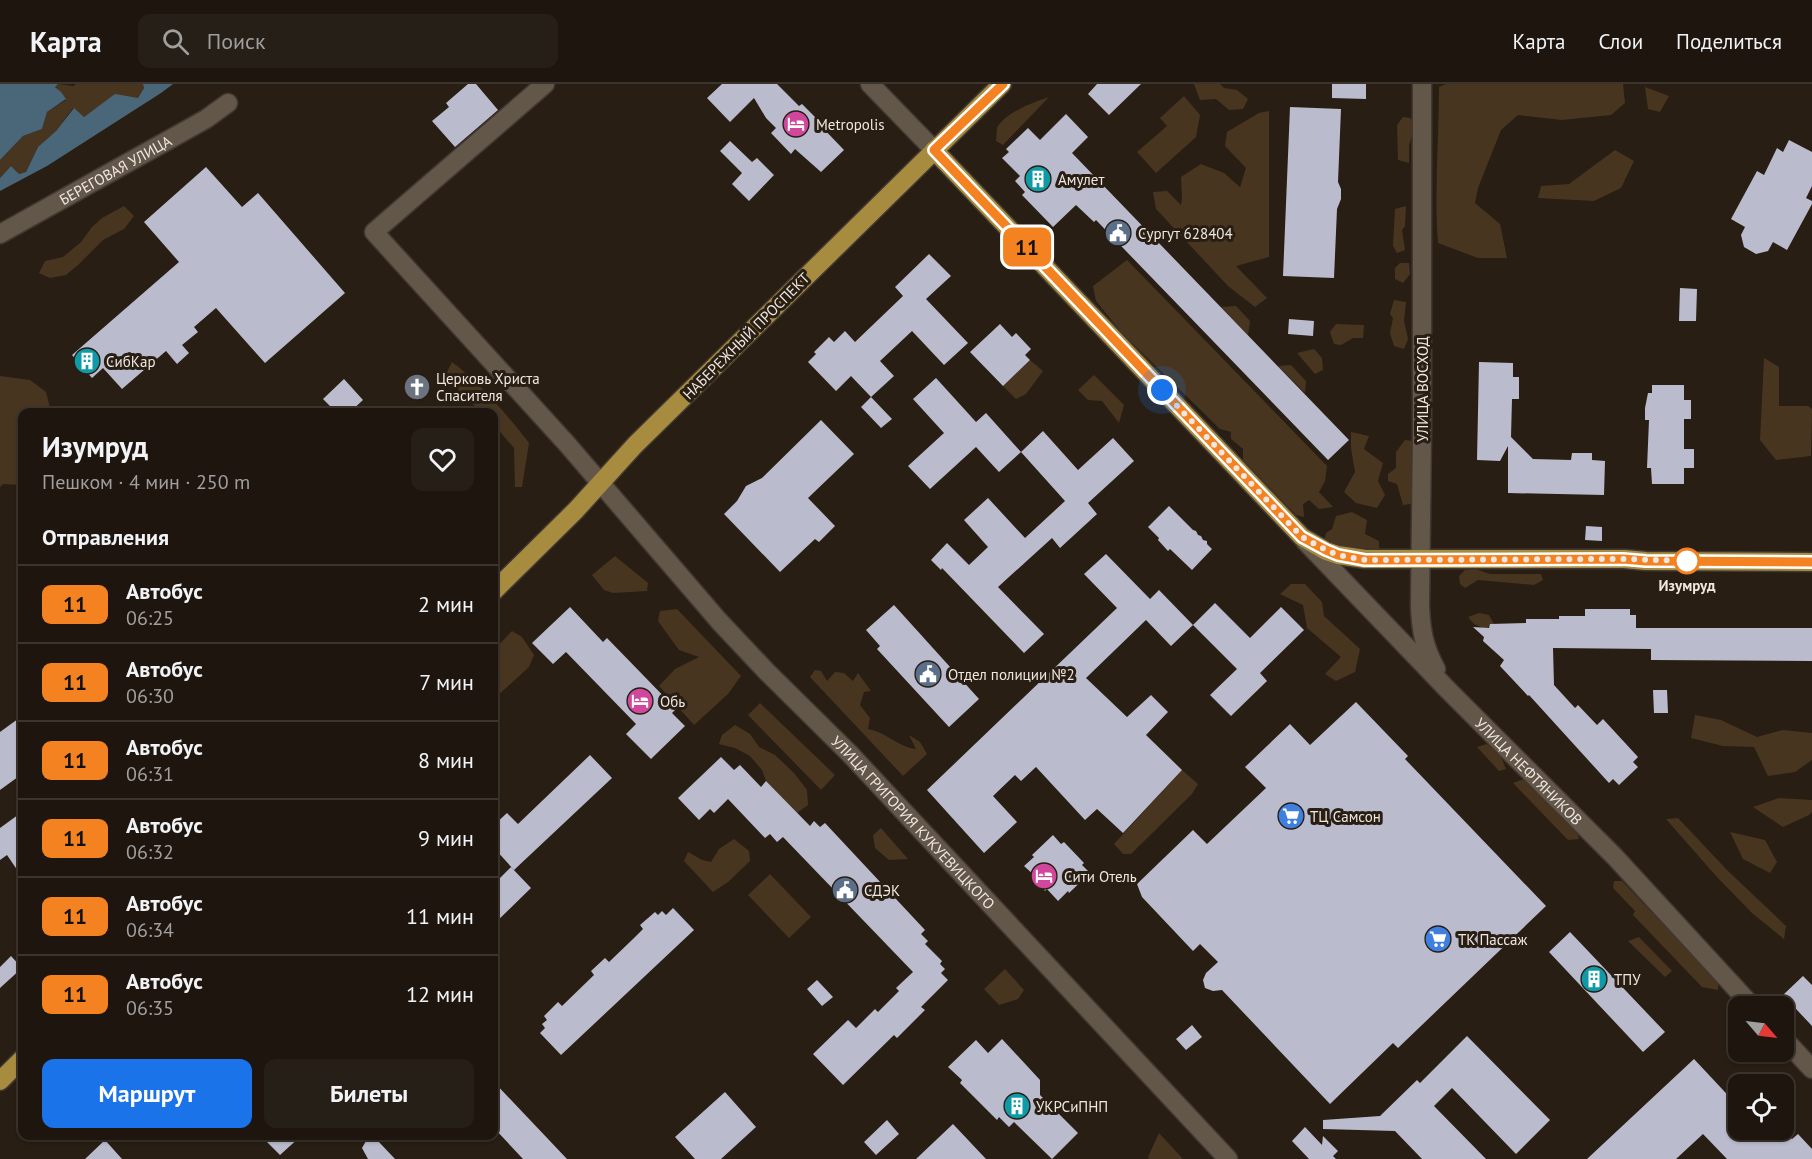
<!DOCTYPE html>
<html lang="ru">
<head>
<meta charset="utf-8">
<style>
  body { margin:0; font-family:"PT Sans",sans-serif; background:#261f17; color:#f1f3f6; height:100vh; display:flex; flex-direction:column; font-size:22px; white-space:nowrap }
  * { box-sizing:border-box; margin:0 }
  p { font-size:20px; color:#a19f9e }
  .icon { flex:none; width:33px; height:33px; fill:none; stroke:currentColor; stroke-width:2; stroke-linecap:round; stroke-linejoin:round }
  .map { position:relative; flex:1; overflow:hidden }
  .panel { position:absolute; left:18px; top:324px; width:480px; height:732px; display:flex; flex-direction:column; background:#1e160e; border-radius:12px; box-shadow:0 2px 4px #0004,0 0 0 2px #3c352e }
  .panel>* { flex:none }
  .badge { padding:0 12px; border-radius:9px; font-size:21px; line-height:39px }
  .needle { width:39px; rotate:118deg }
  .fabs { position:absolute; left:1728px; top:912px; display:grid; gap:12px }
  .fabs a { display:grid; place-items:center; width:66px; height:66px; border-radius:12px; background:#1e160e; box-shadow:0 2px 4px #0004,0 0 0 2px #3c352e; font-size:30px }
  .you { position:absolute; width:30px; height:30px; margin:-15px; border:4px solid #fff; border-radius:50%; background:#1a73e8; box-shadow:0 0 0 9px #1a73e833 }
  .map>.badge { position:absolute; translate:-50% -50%; box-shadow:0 0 0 3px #fff }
  h2 { padding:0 24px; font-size:22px; line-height:54px }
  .round { display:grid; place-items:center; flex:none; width:63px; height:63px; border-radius:12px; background:#261f17 }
  .summary { display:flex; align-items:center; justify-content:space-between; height:102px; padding:0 24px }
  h1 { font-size:28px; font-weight:800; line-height:45px }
  .primary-button { display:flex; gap:12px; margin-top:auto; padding:12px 24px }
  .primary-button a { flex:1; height:69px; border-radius:12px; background:#1a73e8; color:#fff; font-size:24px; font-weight:800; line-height:69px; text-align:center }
  .primary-button a+a { background:#261f17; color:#f1f3f6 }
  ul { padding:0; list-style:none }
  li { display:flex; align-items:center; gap:18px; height:78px; padding:0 24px; border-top:2px solid #3c352e }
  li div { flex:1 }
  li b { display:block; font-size:22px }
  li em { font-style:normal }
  li .badge { min-width:66px; font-weight:700; text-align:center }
  header { display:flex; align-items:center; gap:36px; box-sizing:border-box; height:84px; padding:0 30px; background:#1e160e; border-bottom:2px solid #3c352e }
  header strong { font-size:28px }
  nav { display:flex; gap:33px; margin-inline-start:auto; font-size:21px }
  .search { width:420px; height:54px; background:#261f17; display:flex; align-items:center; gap:15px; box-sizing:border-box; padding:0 21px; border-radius:12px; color:#a19f9e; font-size:22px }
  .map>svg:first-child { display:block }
  .green { fill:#48351f }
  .water { fill:#4a6679 }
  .building { fill:#babcce }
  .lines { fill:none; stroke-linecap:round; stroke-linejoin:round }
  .minor-casing { stroke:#413832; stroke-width:21 }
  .major-casing { stroke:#413832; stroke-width:21 }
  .minor { stroke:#63574a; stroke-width:18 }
  .major { stroke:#a78c40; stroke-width:18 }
  .line-casing { stroke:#fff; stroke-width:14 }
  .line { stroke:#f58220; stroke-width:9 }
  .walk { stroke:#efe7e0; stroke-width:6; stroke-dasharray:0 10.8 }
  .stop-dot { fill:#fff; stroke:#f58220; stroke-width:3 }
  .labels { text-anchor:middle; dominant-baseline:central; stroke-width:6; stroke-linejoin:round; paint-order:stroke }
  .poi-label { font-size:15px; fill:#efe7e0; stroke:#281e13; text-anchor:start }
  .street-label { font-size:15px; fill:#efe7e0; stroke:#281e13 }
  .stop-label { font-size:15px; font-weight:bold; fill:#efe7e0; stroke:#281e13 }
</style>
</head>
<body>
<header>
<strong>Карта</strong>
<div class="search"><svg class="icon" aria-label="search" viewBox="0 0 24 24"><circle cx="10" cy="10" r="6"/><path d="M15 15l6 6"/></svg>Поиск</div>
<nav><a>Карта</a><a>Слои</a><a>Поделиться</a></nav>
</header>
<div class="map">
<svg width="1812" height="1075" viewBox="0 0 1812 1075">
  <rect width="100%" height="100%" fill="#281e13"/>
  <path class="green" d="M58,0L74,2L76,0H143L144,4L138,14L95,25L84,33L73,24L56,47L38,63L26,88L19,90L11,82L0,94V76L23,52L42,45L47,28L66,16L55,2Z
    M1194,0H1220L1224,4L1237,6L1248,15L1243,25L1229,26L1216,15L1200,16Z
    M1446,0H1623L1625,19L1611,31L1562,36L1518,31L1501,46L1478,104L1475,119L1500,140L1507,174H1478L1438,159C1434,107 1439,55 1439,3Z
    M1645,3L1669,12L1660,28L1648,25Z
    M1184,12L1200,31L1196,53L1156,89L1137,68L1167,42L1160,34Z
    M1049,13L1003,61L996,57C997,52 996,45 998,42C1007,28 1034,18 1049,13Z
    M1269,27V173L1236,182L1267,214L1255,223L1228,202L1156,125L1153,108L1167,107L1181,121L1182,115L1181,93L1201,80L1224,89L1240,103L1246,84L1225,62L1227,48L1259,29Z
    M1403,33L1410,34L1416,39L1409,61V79L1398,76L1397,41Z
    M1615,66L1634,77L1621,104L1594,117L1538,114L1541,102L1569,100Z
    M124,122L134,132L124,145L103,156L78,181L66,191L50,194L39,189L45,177L63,173L81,158L92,143L102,134Z
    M1406,122L1405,142L1402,146L1405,166L1397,169L1393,162L1395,125Z
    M1127,176L1327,382L1325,397L1319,408L1333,423L1319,425L1309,416L1303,420L1304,433L1296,431L1243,376V365L1231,355V348L1220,345L1122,249L1096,217L1093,202Z
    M1400,179H1409L1410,190L1403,199L1395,195V184Z
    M1394,216L1406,218L1404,237L1408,255L1404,265L1394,262L1390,249L1393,234L1390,230Z
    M1236,222L1250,237L1248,251L1221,223Z
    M1336,240L1364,241L1363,254H1353L1341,261L1334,260L1330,248Z
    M1314,265L1322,274L1323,286L1315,290L1297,269Z
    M1764,274L1779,283V322H1808L1812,325L1811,372L1776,376L1760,356Z
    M1030,276L1043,287L1026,310L1016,315L1003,302Z
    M452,278C477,296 510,334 529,359L522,403H515L514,364L494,341V328H481L450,298L446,290Z
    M1291,281L1306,297L1305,309L1278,282Z
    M1094,291L1124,321L1119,339L1102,317L1088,316L1078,306Z
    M0,292L30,296L46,308L51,328H22V401L3,400L0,403Z
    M1351,348L1369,352L1364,365L1383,379L1378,397L1385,411L1377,424L1356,419L1344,408L1355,388L1351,364Z
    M1405,356L1412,357L1411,420L1403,421L1397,400L1388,397V390L1396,384V368Z
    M1352,428L1367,436L1365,450L1379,457V465L1334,463L1324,457L1326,449L1332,445L1336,432Z
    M615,472L648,499L647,507L613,509L604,506L592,491Z
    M1475,485L1490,490H1541L1543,496L1534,501L1478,496L1465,504L1460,500L1459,492L1465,486Z
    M1291,500H1305L1322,518L1324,532L1360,565L1355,588L1336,597L1325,590L1341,573L1307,544L1303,521L1280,510Z
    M677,525L741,592L728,610L694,641L659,602L675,585L699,573L679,566L658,537L660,527Z
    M1479,529L1489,531L1494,540L1485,545L1474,540L1468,533Z
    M512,547L522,553L534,571L529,583L494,615V566Z
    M815,586L821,587L827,597L835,588L844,589L853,597L858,589L871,607L864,608L860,621L870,634L868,645C886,648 898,663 916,665L909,651L920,658L927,670L903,692L810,593Z
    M760,619L835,691L821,706L748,631Z
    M1695,631L1721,636L1757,653L1783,646L1812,649V676L1795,688L1768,692L1754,663L1723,662L1691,654Z
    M735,641L750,650L759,663L775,671L794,689L807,706L808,721L797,729L766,697L762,686L750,672L735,664L719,660L722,651Z
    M1487,660L1501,673L1506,685L1499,687L1477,663Z
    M1182,686L1198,700L1192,710L1131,770H1123L1114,760Z
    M1524,695L1577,747L1579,755L1568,756L1513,699Z
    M1779,714L1812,716V728L1809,731L1783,743L1753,723Z
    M1678,734L1727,786L1786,842L1784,855L1752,829L1716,792L1666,735Z
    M881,744L908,775L889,776L875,764L873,751Z
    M1730,748L1765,756L1777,778L1770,789L1743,775Z
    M734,755L749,767L750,777L728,798L713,808L684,777L688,768L702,776L711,778L719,765Z
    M770,790L811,833L789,854L748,811Z
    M1614,797H1622L1718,898V906L1702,903L1633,831L1635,827L1613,804Z
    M1639,853L1672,887L1665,893L1628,857Z
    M1005,885L1024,906L1018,915L999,921L984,905Z
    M1159,1049L1183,1075H1149L1148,1073Z"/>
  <path class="water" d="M0,0H58L55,3L61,8L66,15L47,28L42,45L23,52L0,76Z
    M143,0H173L161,9L47,82L0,107V94L11,82L19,90L26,88L38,63L56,47L74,24L84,33L115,10L138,14L144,4Z"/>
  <path class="building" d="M468,0H476L498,26L455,63L432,37L449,23L446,19Z
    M722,0H777L799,22L802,20L821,39L819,40L844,66L821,88L795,65L791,70L771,49L776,44L766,34L754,14L730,38L707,14Z
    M1097,0H1141L1109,31L1088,10Z
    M1332,0H1366V15L1332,14Z
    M1290,23L1341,25L1338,98L1341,105V115L1337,125L1334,194L1283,192Z
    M1066,30L1088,53L1072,69L1349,356L1328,376L1096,136L1094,138L1076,121L1053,143L1022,111L1025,108L1015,97L1020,92L1002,74L1009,68L1006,65L1028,44L1040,56Z
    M1789,56L1812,68V102L1806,114L1812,117V120L1787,166L1773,158L1768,167L1756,170L1744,163L1741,151L1745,143L1731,135L1757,87L1764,91L1777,64L1783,68Z
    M730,57L752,78L757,74L774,91L749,117L732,100L742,89L720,67Z
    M206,83L242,123L258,109L345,209L265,279L216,224L194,243L198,248L182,261L189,269L177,280L166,267L122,305L103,284L92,294L72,271L179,178L144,138Z
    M929,170L951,192L926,215L968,259L944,281L912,247L880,277L894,292L871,313L851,292L836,307L808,278L816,270L814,268L829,253L834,258L845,247L855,258L903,212L895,203Z
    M1680,204L1697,205L1696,237H1679Z
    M1289,235L1314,237L1313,252L1288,250Z
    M1000,240L1012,253L1016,249L1031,265L1025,271L1030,276L1003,302L970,268Z
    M1479,278L1513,279V293H1519V315H1512L1511,353L1533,375L1571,376L1572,369H1592V376L1605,377L1604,411L1508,409V362L1500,377L1477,376Z
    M936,294L976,338L986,329L1021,368L999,388L976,363L930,405L908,382L944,349L913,315Z
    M344,295L363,316L350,328H336L323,315Z
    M1652,301H1684V316H1691V335H1684V365H1694V384H1684V400H1652L1651,384H1647L1649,336H1645V324L1648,309H1652Z
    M871,313L892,335L881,344L861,323Z
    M821,336L854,370L808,414L835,442L819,458L815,455L780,488L724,430L737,417L746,402L762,394Z
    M1043,347L1078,386L1113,354L1134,377L1088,419L1097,430L1060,464L1052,454L998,503L1044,550L1024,569L942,484L941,486L931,476L947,459L969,481L988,463L964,436L988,414L1025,454L1065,417L1021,368Z
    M1169,422L1193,446L1196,447L1198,451L1201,452L1203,456L1207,457V460L1212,465L1192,486L1170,465L1168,467L1158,456L1159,454L1148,443Z
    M1586,442L1602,443V457L1585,456Z
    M1106,470L1150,515L1159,506L1193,541L1171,562L1146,536L1086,594L1127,633L1151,611L1168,628L1146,651L1182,686L1123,749L1097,725L1085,736L1036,683L1021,697L1015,691L993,712L1017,738L984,769L927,706L1117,524L1084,490Z
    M1215,519L1250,554L1281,523L1304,546L1260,589L1267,597L1231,632L1210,611L1237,585L1193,541Z
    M894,521L979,615L949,643L877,565L880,562L866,546Z
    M570,523L603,558L607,554L676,625L672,629L685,642L651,675L626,650L636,640L566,568L553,580L532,559Z
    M1585,525H1630V531H1636V544H1812V577L1651,576V565L1553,564L1554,601L1575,624L1578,621L1597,641L1603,635L1638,673L1633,678L1638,683L1619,701L1613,695L1609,699L1529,611L1528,612L1500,582L1504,576L1483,557L1484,553L1473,543L1489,544L1490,540L1526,539V535H1559V532H1585Z
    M1653,606H1667L1668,629H1654Z
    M1356,618L1408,672L1405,675L1546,822L1398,964L1393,959L1330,1020L1222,906L1213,907L1205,904L1203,896L1206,889L1218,878L1200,860L1193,867L1142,813L1137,800L1193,746L1207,760L1266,704L1245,683L1290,640L1310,661Z
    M22,632V690L0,706V648Z
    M590,671L612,694L514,786L494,764V741L507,729L518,740Z
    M721,673L734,686L740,681L761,703L766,697L810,742L814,737L820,743L825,739L925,846L921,850L928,857L925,860L942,877L940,880L945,885L941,889L948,896L921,923L925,926L897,954L894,951L843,1001L813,970L848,936L856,944L875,925L878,928L899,907L896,904L913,888L783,753L777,758L770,750L765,754L728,715L714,729L710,725L699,736L678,714Z
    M22,728V793L7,771L0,776V744Z
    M1053,751L1061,760L1064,758L1084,779L1082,781L1090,789L1069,809L1068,807L1058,817L1047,805L1045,807L1041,800L1033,794L1035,792L1024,782L1034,773L1032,771Z
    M511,783L531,804L494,840V800Z
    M673,824L694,846L561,971L540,949L545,944L542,940L547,936L544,932L558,918L562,922L594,891L591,887L605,874L609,878L633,855L643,845L640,841L655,828L658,831L662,827L666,831Z
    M1570,848L1665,948L1643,968L1549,868Z
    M11,872L22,884L0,904V883Z
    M1803,892L1812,901V942L1783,911Z
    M817,896L833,913L822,922L807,905Z
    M1192,941L1202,953L1186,966L1176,955Z
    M1467,952L1550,1036L1516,1070L1452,1004L1434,1022L1486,1075H1422L1395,1047L1323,1045V1036L1380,1032L1417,996L1420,999Z
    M1002,955L1040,996V1011L1078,1049L1052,1075L1014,1038L1009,1043L999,1033L997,1036L960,999L962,996L948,983L976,956L988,969Z
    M1694,975L1738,1022V1046H1783L1792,1055L1798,1050L1812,1065V1075H1727L1703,1050L1676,1075H1587Z
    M494,998L567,1075H523L494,1044Z
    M725,1008L756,1043L721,1075H695L675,1053Z
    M887,1036L899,1050L876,1071L864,1058Z
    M953,1040L986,1075H916Z
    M1305,1043L1322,1061L1323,1052L1338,1067L1333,1072L1336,1075H1309L1292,1057Z
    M261,1052H301L280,1071Z
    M373,1054L378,1057L395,1075H368L362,1064L366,1057Z
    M105,1056L122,1075H85Z"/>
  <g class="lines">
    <defs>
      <g id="minor">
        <path id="s1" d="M545,0L374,148L567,360L719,537L767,588L850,670L1228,1075"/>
        <path d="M870,0L934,66"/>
        <path d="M1422,0V348L1420,522C1421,547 1424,563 1436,585"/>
        <path id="s2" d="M0,150L206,35L228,19"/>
        <path id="s3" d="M1305,457L1447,605L1615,773L1752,922"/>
        <path d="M1784,955L1812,985"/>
      </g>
      <path id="major" d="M934,66L1302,453L1326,467L1338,471L1365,475H1624L1646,477L1812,478
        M494,507L576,426L635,361L1002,0
        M0,997L22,975"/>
    </defs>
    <use href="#minor" class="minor-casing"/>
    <use href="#major" class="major-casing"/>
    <use href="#minor" class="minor"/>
    <use href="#major" class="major"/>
  </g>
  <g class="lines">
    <defs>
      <path id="line" d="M1003,0L934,66C1056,196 1180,323 1302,453L1326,466L1338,471L1365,476L1623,475L1646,477L1812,478"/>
    </defs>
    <use href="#line" class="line-casing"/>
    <use href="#line" class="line"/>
    <path class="walk" d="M1162,306L1302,453L1326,466L1338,471L1365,476L1623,475L1693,477H1687"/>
  </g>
  <defs>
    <symbol id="hotel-disc" viewBox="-11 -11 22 22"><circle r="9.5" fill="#d1479c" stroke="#281e13"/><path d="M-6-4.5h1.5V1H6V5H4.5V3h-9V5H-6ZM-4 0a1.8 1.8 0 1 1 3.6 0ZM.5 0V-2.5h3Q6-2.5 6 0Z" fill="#fff"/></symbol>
    <symbol id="building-disc" viewBox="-11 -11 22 22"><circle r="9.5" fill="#0f9aa8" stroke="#281e13"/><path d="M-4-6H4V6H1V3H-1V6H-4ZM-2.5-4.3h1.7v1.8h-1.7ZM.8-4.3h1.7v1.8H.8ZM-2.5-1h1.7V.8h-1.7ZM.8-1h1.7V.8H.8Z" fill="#fff"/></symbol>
    <symbol id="civic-disc" viewBox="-11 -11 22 22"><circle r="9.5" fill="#5c6f8a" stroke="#281e13"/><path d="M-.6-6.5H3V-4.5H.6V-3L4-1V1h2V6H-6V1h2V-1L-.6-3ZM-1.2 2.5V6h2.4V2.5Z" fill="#fff"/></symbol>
    <symbol id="church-disc" viewBox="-11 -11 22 22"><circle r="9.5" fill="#6b7280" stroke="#281e13"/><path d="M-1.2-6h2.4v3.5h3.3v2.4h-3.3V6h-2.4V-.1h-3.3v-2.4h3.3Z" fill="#fff"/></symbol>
    <symbol id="supermarket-disc" viewBox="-11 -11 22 22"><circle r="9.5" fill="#3f7fe0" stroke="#281e13"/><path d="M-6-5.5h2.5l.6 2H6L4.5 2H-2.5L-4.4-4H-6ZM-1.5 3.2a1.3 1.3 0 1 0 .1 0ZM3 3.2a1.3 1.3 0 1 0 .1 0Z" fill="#fff"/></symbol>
  </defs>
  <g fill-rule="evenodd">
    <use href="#hotel-disc" x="781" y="25" width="30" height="30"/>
    <use href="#building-disc" x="1023" y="80" width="30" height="30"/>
    <use href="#civic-disc" x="1103" y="134" width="30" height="30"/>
    <use href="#building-disc" x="72" y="262" width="30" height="30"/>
    <use href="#church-disc" x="402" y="288" width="30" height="30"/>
    <use href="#civic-disc" x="913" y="575" width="30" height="30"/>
    <use href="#hotel-disc" x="625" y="602" width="30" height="30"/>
    <use href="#supermarket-disc" x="1276" y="717" width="30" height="30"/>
    <use href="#hotel-disc" x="1029" y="777" width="30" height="30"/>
    <use href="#civic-disc" x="830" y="791" width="30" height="30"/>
    <use href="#supermarket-disc" x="1423" y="840" width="30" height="30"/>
    <use href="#building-disc" x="1579" y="880" width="30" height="30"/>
    <use href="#building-disc" x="1002" y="1007" width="30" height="30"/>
  </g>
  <circle class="stop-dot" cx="1687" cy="477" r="12"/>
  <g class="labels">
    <g class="poi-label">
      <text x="816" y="40">Metropolis</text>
      <text x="1058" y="95">Амулет</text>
      <text x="1138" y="149">Сургут 628404</text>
      <text x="106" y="277">СибКар</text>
      <text x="436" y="294">Церковь Христа<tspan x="436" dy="17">Спасителя</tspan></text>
      <text x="948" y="590">Отдел полиции №2</text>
      <text x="660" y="617">Обь</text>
      <text x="1310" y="732">ТЦ Самсон</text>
      <text x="1064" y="792">Сити Отель</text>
      <text x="864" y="806">СДЭК</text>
      <text x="1458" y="855">ТК Пассаж</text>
      <text x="1614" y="895">ТПУ</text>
      <text x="1036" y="1022">УКРСиПНП</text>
    </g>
    <g class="street-label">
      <text stroke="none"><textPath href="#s2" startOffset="132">БЕРЕГОВАЯ УЛИЦА</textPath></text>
      <text transform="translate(746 252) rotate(-45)">НАБЕРЕЖНЫЙ ПРОСПЕКТ</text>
      <text transform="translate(1422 305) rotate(-90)">УЛИЦА ВОСХОД</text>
      <text stroke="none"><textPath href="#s3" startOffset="321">УЛИЦА НЕФТЯНИКОВ</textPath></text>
      <text stroke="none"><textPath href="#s1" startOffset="1026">УЛИЦА ГРИГОРИЯ КУКУЕВИЦКОГО</textPath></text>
    </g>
    <g class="stop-label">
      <text x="1687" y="501">Изумруд</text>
    </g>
  </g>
</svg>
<div class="fabs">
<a><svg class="needle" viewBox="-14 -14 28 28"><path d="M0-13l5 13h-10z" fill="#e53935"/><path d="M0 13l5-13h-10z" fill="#a19f9e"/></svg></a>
<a><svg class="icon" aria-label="locate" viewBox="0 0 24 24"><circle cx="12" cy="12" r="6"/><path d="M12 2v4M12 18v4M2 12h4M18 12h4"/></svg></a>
</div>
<div class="you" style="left:1162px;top:306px"></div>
<b class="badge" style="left:1027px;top:163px;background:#f58220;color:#111">11</b>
<section class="panel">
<div class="summary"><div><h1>Изумруд</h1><p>Пешком · 4 мин · 250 m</p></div><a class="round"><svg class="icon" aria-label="heart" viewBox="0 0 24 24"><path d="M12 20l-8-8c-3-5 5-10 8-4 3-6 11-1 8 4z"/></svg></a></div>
<h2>Отправления</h2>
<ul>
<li><span class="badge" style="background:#f58220;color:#111">11</span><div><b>Автобус</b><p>06:25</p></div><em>2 мин</em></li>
<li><span class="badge" style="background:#f58220;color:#111">11</span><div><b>Автобус</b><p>06:30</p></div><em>7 мин</em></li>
<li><span class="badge" style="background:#f58220;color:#111">11</span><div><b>Автобус</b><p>06:31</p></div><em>8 мин</em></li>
<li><span class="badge" style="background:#f58220;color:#111">11</span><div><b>Автобус</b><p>06:32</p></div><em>9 мин</em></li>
<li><span class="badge" style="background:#f58220;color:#111">11</span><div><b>Автобус</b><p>06:34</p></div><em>11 мин</em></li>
<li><span class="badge" style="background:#f58220;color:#111">11</span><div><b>Автобус</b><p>06:35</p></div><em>12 мин</em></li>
</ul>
<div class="primary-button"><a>Маршрут</a><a>Билеты</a></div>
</section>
</div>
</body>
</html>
